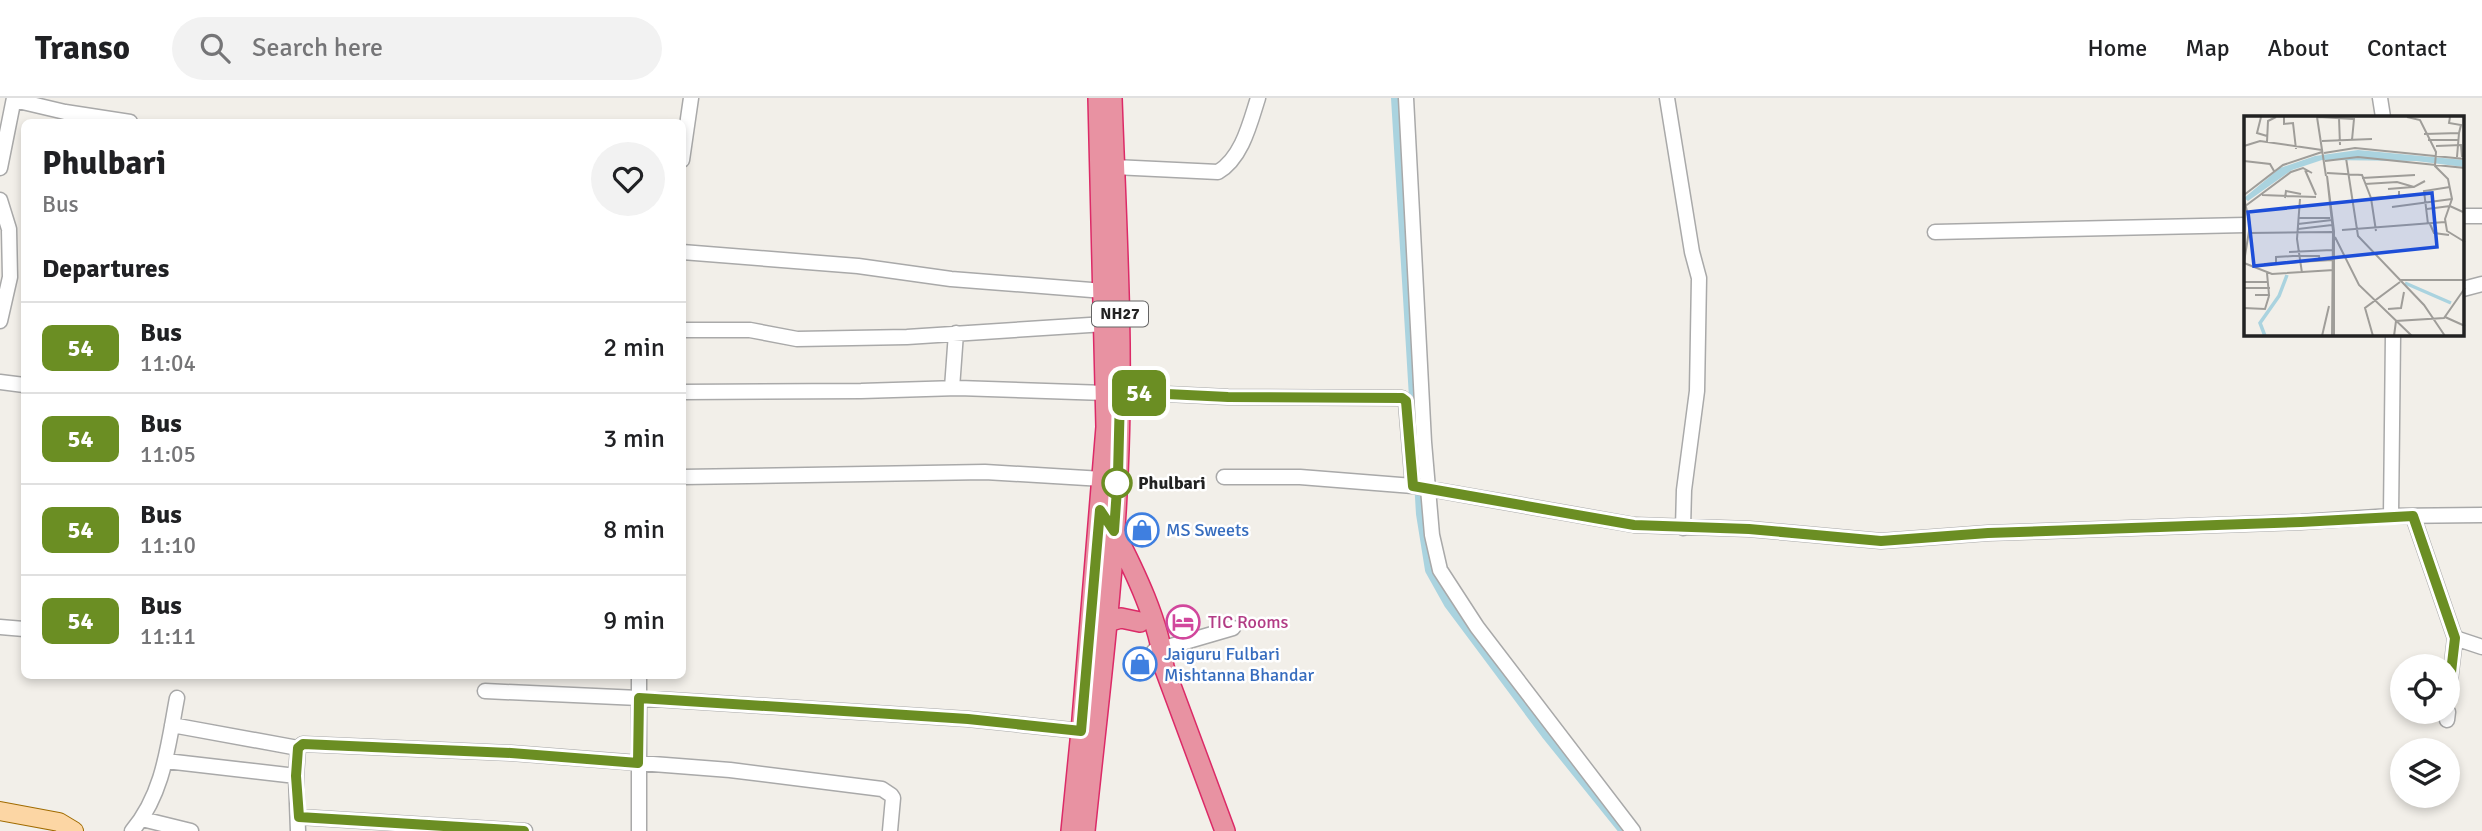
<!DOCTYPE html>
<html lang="en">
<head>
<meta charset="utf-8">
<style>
  body { margin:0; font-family:Signika,sans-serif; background:#f2f2f2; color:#202124; height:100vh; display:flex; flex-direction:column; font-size:26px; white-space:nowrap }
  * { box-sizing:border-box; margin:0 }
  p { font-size:23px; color:#757577 }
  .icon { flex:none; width:38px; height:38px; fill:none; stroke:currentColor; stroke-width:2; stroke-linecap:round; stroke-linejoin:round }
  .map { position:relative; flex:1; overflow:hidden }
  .details { position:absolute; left:21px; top:21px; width:665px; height:560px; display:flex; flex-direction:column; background:#fff; border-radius:10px; box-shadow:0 4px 10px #0003 }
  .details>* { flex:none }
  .badge { padding:0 14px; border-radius:10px; font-size:24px; line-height:46px }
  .fabs { position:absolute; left:2390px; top:556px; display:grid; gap:14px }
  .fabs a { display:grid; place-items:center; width:70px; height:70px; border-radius:50%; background:#fff; box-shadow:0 4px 10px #0003; font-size:35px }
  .map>.badge { position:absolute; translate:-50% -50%; box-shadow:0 0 0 4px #fff }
  h2 { padding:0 21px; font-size:26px; line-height:63px }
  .round { display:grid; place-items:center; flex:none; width:74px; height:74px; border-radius:37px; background:#f2f2f2 }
  .head { display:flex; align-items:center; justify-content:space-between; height:119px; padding:0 21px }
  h1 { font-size:33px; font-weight:700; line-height:52px }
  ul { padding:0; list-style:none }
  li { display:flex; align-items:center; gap:21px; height:91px; padding:0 21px; border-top:2px solid #e0e0e0 }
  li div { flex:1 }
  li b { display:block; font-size:26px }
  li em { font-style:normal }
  li .badge { min-width:77px; font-weight:700; text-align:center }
  header { display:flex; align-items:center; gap:42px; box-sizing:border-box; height:98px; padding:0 35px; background:#fff; border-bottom:2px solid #e0e0e0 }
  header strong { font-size:33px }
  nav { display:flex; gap:38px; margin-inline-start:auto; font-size:24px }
  .search { width:490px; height:63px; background:#f2f2f2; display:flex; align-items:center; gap:18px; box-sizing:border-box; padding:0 24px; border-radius:38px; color:#757577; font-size:26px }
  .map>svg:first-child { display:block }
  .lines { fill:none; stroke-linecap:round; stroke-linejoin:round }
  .canal { stroke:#aad3df; stroke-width:10 }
  .minor-casing { stroke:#a9a9a9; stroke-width:17 }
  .major-casing { stroke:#a06b00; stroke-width:20 }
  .highway-casing { stroke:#dc2a67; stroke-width:22 }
  .minor { stroke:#fff; stroke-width:14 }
  .major { stroke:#fcd6a4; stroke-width:18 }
  .highway { stroke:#e892a2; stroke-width:19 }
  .line-casing { stroke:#fff; stroke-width:16 }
  .line { stroke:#6b8e23; stroke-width:10 }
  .stop-dot { fill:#fff; stroke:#6b8e23; stroke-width:3.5 }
  .labels { text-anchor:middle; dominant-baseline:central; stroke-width:5; stroke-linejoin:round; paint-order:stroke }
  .shield { fill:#fff; stroke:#646464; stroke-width:2 }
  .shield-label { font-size:16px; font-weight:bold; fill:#222 }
  .stop-label { font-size:18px; font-weight:bold; fill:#222; stroke:#fff; text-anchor:start }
  .shop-label { font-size:18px; fill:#366cbe; stroke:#fff; text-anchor:start }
  .hotel-label { font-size:18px; fill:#b23c85; stroke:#fff; text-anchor:start }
  .inset-river { fill:none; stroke:#aad3df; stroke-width:3.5 }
  .inset-road { fill:none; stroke:#9f9d99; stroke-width:2 }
  .view { fill:#1d4ed8; fill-opacity:0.15; stroke:#1d4ed8; stroke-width:3.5 }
  .inset-edge { fill:none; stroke:#222; stroke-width:3.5 }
</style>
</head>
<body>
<header>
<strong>Transo</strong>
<div class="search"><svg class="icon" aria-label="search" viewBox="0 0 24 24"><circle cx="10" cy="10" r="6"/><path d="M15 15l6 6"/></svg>Search here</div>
<nav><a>Home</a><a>Map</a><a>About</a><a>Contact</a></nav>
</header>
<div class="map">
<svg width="2482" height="733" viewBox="0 0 2482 733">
  <rect width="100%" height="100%" fill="#f2efe9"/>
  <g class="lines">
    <path class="canal" d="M1396,0L1421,416L1430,472L1449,506L1546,636L1624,733"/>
    <defs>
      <path id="minor" d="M1406,0L1424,344L1432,437L1440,472L1477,529L1633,733
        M1667,0L1692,154L1699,180L1697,293L1684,392L1683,430
        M2380,0L2383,19
        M14,2L65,14L130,24
        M682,62L691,0
        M1114,69L1218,74C1242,60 1250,25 1258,0
        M0,70L14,0
        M0,102L9,131L10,179L0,223
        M2463,118H2482
        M1935,134L2246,127
        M682,154L858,168L951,181L1104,193
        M2463,191L2482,186
        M682,232H750L797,241L907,239L1105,226
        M0,284L24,287
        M952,290L956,235
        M682,294L861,293L958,290L1106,295
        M1120,296L1146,295L1228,299L1402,300L1406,304L1413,388
        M682,379L985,374L1103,381
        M1224,379H1300L1413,388L1634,427L1749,431L1881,443L1988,435L2301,424L2391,418L2482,417
        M2391,418L2393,236
        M2413,418L2455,540L2482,549
        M0,529L24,531
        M1154,553L1233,530
        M485,593L639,600L968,621L1081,633
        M2448,600L2455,540
        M2447,622L2448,614
        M172,627L298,650
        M166,663L296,678
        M299,719L525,733
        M142,721L191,733
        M132,733C164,695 168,647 177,600
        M298,733L296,678L298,650L303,646L511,655L730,672L882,691L891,697L893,700L890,733
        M639,733V578"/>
      <path id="major" d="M0,713L59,724L74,733"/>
      <path id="highway" d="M1114,433C1134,472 1160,525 1164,569L1225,733
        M1107,524L1121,520L1140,524
        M1071,733L1081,633L1106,329L1098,0
        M1085,733C1098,606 1115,479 1119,351C1123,234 1116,117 1112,0"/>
    </defs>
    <use href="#minor" class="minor-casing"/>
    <use href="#major" class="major-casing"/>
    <use href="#highway" class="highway-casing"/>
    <use href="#minor" class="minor"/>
    <use href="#major" class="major"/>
    <use href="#highway" class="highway"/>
  </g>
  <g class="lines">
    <defs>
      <path id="line" d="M524,733L299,719L296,678L298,650L303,646L511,655L638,665L639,600L968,621L1081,633L1100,412L1114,433L1118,377L1120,296L1146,295L1228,299L1402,300L1406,303L1413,388L1634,427L1749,431L1881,443L1988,435L2301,424L2413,418L2455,540L2448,600"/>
    </defs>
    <use href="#line" class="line-casing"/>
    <use href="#line" class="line"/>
  </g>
  <defs>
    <symbol id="shop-ring" viewBox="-11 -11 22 22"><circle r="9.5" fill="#fff" stroke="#3f7fe0" stroke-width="1.5"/><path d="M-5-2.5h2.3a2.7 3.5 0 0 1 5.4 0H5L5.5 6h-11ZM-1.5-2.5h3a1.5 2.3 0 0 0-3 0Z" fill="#3f7fe0"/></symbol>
    <symbol id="hotel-ring" viewBox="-11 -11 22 22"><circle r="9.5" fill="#fff" stroke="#d1479c" stroke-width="1.5"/><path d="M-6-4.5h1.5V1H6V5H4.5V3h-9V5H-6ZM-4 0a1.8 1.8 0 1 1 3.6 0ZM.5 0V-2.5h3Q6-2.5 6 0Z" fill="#d1479c"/></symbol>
  </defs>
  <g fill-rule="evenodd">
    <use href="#shop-ring" x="1123" y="413" width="38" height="38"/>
    <use href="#hotel-ring" x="1164" y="505" width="38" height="38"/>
    <use href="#shop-ring" x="1121" y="547" width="38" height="38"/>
  </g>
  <circle class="stop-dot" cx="1117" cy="385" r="14"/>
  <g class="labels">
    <rect class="shield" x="1092" y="203.5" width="56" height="25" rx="5"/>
    <g class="shield-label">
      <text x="1120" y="216">NH27</text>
    </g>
    <g class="stop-label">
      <text x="1138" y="385">Phulbari</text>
    </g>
    <g class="shop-label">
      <text x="1166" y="432">MS Sweets</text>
      <text x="1164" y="556">Jaiguru Fulbari<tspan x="1164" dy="21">Mishtanna Bhandar</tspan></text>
    </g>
    <g class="hotel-label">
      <text x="1208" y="524">TIC Rooms</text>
    </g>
  </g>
  <g transform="translate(2244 18)">
    <rect width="220" height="220" fill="#f2efe9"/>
    <path d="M114,34L220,44V51L172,45L78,44L48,54L4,85L0,82L36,52L71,40Z" fill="#aad3df"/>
    <path class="inset-river" d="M161,167L207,187M21,220L16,207L35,180L43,159"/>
    <path class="inset-road" d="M17,1L13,17L23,20M40,1V8L49,7L52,33M73,1L82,60M74,1L110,3L108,24M163,1L176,4L192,36L191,50L204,63L208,83L201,103L203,115L221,126M95,2L96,29M180,18L215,17L217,9L205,7L206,1M184,24H215M78,25L128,23M23,26L24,5L32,1M0,30L16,25L78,34M192,30L217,29L218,41M80,37L111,32L221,43M213,41L215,17M102,42L114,120L180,189L201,220M0,45L26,48L30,55M81,45L114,41L221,52M61,54L72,79M83,57L118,59L127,82L155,80V75M118,62L171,59M121,68L153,66L170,71L181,65M144,73L169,71M0,79L39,49L78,36M18,79L72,81M0,82L6,109L0,146M41,82L42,75L57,78M127,82L132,115M56,83L53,123L58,157M0,91L47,56L59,52L68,57M148,91L208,83M183,93L206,90L219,96M55,102H86M54,108L88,104M184,108L180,75L206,71M186,108L190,117L205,119M54,113L88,109M98,114L201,106M5,117L88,116M91,121L115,169L168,220M45,136L88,134M0,147L28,158L90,154M32,147V141L49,140H75L76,145M20,148L88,144M156,164H221M0,166H24M0,172H26M11,179H25L23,157M0,192L21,193L25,180M144,193L157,192L160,176M201,201L221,210M78,220L85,190M88,220L89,115L83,60L90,115V220M129,220L121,192L156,166M150,220L152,205L200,202L221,172"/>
    <path class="view" d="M188,77L193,131L10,150L4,96Z"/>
    <rect width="220" height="220" class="inset-edge"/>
  </g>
</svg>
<div class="fabs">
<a><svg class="icon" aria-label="locate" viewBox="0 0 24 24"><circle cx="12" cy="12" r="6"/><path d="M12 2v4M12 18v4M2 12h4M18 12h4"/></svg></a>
<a><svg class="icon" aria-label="layers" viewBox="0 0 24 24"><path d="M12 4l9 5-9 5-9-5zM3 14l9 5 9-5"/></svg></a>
</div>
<b class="badge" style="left:1139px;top:295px;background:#6b8e23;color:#fff">54</b>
<section class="details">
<div class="head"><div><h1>Phulbari</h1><p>Bus</p></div><a class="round"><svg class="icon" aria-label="heart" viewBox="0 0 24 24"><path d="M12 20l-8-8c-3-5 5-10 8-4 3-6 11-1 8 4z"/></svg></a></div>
<h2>Departures</h2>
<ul>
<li><span class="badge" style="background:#6b8e23;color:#fff">54</span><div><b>Bus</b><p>11:04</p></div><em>2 min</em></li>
<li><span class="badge" style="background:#6b8e23;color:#fff">54</span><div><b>Bus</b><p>11:05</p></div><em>3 min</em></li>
<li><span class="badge" style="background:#6b8e23;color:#fff">54</span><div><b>Bus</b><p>11:10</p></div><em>8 min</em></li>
<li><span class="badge" style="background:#6b8e23;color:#fff">54</span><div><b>Bus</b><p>11:11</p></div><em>9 min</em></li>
</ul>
</section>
</div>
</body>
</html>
